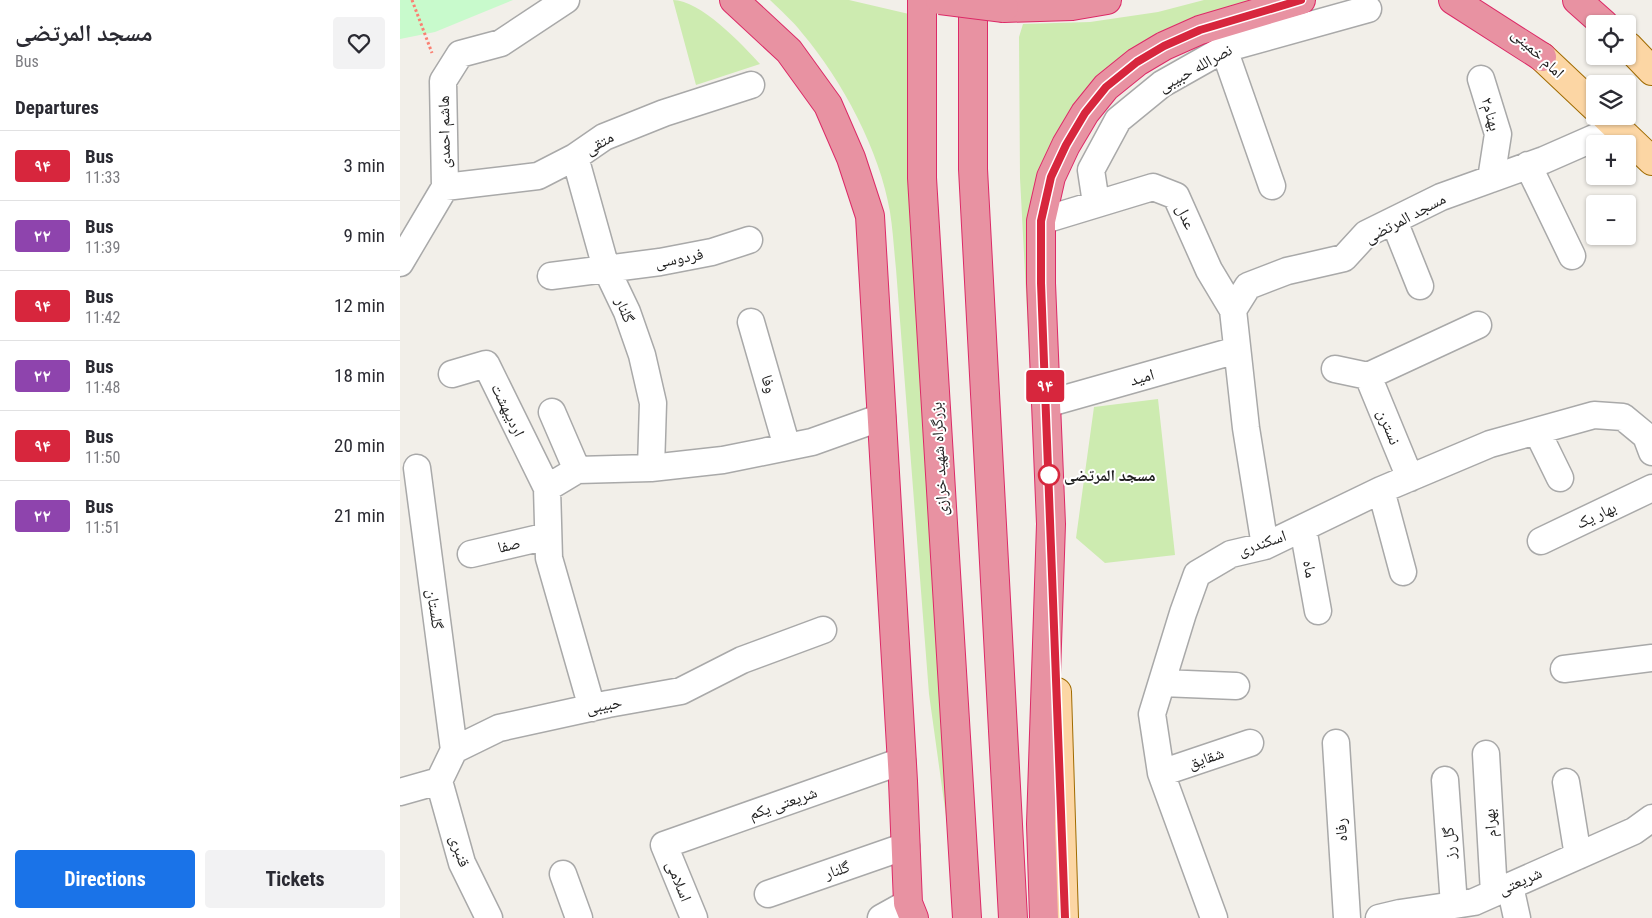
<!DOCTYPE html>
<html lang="en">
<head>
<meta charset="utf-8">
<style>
  body { margin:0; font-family:"Roboto Condensed","Noto Naskh Arabic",sans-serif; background:#f2f2f3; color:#2b2b33; height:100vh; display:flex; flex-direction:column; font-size:19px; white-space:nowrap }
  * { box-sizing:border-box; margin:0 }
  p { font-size:16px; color:#7c7c81 }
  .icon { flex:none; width:28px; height:28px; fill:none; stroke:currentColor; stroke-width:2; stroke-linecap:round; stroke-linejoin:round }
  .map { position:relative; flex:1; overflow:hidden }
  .drawer { display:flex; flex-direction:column; background:#fff; width:400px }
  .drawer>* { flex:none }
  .badge { padding:0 10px; border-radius:4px; font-size:18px; line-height:32px }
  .controls { position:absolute; left:1186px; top:15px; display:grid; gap:10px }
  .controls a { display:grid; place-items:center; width:50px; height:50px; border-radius:5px; background:#fff; box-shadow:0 1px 4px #0004; font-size:25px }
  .map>.badge { position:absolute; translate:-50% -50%; box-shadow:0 0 0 2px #fff }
  h2 { padding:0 15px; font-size:19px; line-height:45px }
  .round { display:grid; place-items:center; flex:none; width:52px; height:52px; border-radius:5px; background:#f2f2f3 }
  .head { display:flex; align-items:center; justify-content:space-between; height:85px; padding:0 15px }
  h1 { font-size:24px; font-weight:700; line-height:38px }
  .primary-button { display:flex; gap:10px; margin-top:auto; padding:10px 15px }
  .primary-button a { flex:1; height:58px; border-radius:5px; background:#1a73e8; color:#fff; font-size:20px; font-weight:700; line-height:58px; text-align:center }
  .primary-button a+a { background:#f2f2f3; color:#2b2b33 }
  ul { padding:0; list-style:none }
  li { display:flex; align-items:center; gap:15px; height:70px; padding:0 15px; border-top:1px solid #e1e1e2 }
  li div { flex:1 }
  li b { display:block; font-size:19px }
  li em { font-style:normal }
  li .badge { min-width:55px; font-weight:700; text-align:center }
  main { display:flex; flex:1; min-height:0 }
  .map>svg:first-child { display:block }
  .grass { fill:#cdebb0 }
  .park { fill:#c8facc }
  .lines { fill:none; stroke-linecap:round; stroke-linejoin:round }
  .street-casing { stroke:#a9a9a9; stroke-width:29 }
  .primary-casing { stroke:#a06b00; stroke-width:30 }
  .highway-casing { stroke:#dc2a67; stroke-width:30 }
  .path { stroke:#fa8072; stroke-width:3; stroke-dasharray:2.5 2.5; stroke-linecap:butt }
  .street { stroke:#fff; stroke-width:26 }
  .primary { stroke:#fcd6a4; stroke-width:28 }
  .highway { stroke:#e892a2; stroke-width:28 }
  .highway-bridge-casing { stroke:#dc2a67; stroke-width:30; stroke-linecap:butt }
  .highway-bridge { stroke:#e892a2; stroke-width:28 }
  .line-casing { stroke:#fff; stroke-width:11 }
  .line { stroke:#d7263d; stroke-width:8 }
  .stop-dot { fill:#fff; stroke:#d7263d; stroke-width:2.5 }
  .labels { text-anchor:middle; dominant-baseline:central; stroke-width:4; stroke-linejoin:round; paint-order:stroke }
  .street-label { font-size:16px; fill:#222; stroke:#fff }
  .stop-label { font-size:16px; font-weight:bold; fill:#222; stroke:#fff; text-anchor:start }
</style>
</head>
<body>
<main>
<section class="drawer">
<div class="head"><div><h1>مسجد المرتضی</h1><p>Bus</p></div><a class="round"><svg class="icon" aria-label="heart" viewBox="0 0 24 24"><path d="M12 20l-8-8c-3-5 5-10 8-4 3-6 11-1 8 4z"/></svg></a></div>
<h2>Departures</h2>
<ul>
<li><span class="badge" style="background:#d7263d;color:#fff">۹۴</span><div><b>Bus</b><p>11:33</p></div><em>3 min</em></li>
<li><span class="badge" style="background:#8e44ad;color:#fff">۲۲</span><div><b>Bus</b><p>11:39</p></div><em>9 min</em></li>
<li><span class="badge" style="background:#d7263d;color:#fff">۹۴</span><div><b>Bus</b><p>11:42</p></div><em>12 min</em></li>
<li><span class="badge" style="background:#8e44ad;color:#fff">۲۲</span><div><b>Bus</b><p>11:48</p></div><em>18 min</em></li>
<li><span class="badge" style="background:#d7263d;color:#fff">۹۴</span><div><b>Bus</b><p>11:50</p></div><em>20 min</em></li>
<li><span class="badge" style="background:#8e44ad;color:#fff">۲۲</span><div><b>Bus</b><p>11:51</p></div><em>21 min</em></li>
</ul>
<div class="primary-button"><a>Directions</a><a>Tickets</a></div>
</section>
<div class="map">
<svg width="1252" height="918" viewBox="0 0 1252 918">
  <rect width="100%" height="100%" fill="#f2efe9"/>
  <path class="grass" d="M273,0C300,0 342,44 360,64L296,85Z
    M370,0H449L509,14L555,881L529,694L496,269C494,250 493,231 490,212C480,151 442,80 402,33C393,21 381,11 370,0Z
    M804,0H864L739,46L701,72L675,106L660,134L638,400L630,368L620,178L619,37L623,24L690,22L758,12Z
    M758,399L775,555L705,563L676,538L694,407Z"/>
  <path class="park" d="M0,0H113L35,32L0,39Z"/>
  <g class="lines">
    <defs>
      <path id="street" d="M824,49L872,186
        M1081,79L1098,134L1091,179
        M175,157L206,268L227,312L242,355L253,403L251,468
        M1128,165L1172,256
        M45,187L138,176L175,157L204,137L264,113L351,85
        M696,203L691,170L718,120L762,84L824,49L968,9
        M641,221L753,187L776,196L809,270L833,310
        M994,221L1020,286
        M0,263L45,187L43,81L60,54L101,43L166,0
        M151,276L260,262L312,252L349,240
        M351,322L387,447
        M935,369L968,376L1078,325
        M52,374L86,364L147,488
        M968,376L1010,478
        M646,404L837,350
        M152,412L177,470
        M1137,431L1160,478
        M17,468L54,750
        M981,490L1003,572
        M903,528L918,611
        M1141,541L1252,488
        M865,546L846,428L833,310L848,286L887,271L944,258L966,234L1041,197L1144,160L1217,128
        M71,554L148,536
        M1164,669L1252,658
        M762,683L836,686
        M192,708L149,558L147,488L177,470L251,468L323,460L412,442L482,417
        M936,743L947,918
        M1086,754L1094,893
        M761,773L850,743
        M1045,780L1054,905
        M39,781L62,863L89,918
        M1166,782L1178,856
        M0,792L39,781L54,750L99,728L208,704L281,691L342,660L423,630
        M163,874L179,918
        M1110,886L1117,918
        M368,894L506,846
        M294,918L264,845L502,761
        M481,918L508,903
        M814,918L761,773L752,714L783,613L797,574L831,554L865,546L981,490L1090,444L1194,415L1223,417L1246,436L1252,452
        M979,918L1000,913L1074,902L1234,831L1252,818"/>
      <path id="primary" d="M1228,46L1252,71
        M1142,57L1195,107
        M1205,116L1252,161
        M657,692L664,918"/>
      <path id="highway" d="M334,0L389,51L428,105L451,158L470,216L503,781L508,903L514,918
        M522,0V178L567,918
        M573,0V169L613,918
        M1053,0L1142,57
        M1177,0L1204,24
        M604,8L672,6L707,0
        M644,918L641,824L651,524L641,283V221L651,177L666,145L685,113L706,87L737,62L764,46L800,30L901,0"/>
    </defs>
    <use href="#street" class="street-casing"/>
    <use href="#primary" class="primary-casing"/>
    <use href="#highway" class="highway-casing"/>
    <path class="path" d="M12,0L32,53"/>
    <use href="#street" class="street"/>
    <use href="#primary" class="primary"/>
    <use href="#highway" class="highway"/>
    <defs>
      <path id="highway-bridge" d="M540,0L604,8"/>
    </defs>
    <use href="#highway-bridge" class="highway-bridge-casing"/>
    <use href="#highway-bridge" class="highway-bridge"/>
  </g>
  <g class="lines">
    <defs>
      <path id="line" d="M665,918L641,283V221L651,177L666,145L685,113L706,87L737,62L764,46L800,30L901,0"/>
    </defs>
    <use href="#line" class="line-casing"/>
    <use href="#line" class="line"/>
  </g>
  <circle class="stop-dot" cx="649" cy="475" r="10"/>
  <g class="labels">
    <g class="street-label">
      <text transform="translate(1138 53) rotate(43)">امام خمینی</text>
      <text transform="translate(795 68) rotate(-29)">نصرالله حبیبی</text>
      <text transform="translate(1091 114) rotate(75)">بهنام۲</text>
      <text transform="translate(44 132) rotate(-91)">هاشم احمدی</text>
      <text transform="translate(199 143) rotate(-30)">متقی</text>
      <text transform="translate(786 217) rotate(67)">عدل</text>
      <text transform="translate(1005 218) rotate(-28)">مسجد المرتضی</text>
      <text transform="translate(279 258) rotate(-11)">فردوسی</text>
      <text transform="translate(225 310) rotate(68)">گلنار</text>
      <text transform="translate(742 377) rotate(-16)">امید</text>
      <text transform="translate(369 384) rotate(74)">وفا</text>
      <text transform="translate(108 410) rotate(64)">اردیبهشت</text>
      <text transform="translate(989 427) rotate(68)">نسترن</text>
      <text transform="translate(539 459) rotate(-93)">بزرگراه شهید خرازی</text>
      <text transform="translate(1196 515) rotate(-25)">بهار یک</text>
      <text transform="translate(862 543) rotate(-19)">اسکندری</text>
      <text transform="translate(109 545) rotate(-13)">صفا</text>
      <text transform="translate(910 569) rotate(80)">ماه</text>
      <text transform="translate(35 609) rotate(82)">گلستان</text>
      <text transform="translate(204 705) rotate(-11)">حبیبی</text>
      <text transform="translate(806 758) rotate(-19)">شقایق</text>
      <text transform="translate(383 803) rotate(-19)">شریعتی یکم</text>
      <text transform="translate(1090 823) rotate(-94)">بهرام</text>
      <text transform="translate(941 830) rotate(-94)">رفاه</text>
      <text transform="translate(1049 843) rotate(-94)">گل رز</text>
      <text transform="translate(60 851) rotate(72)">قنبری</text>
      <text transform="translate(437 870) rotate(-19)">گلنار</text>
      <text transform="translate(279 881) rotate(68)">اسلامی</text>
      <text transform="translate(1120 881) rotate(-24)">شریعتی</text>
    </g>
    <g class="stop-label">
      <text x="664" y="475">مسجد المرتضی</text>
    </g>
  </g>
</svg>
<div class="controls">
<a><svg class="icon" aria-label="locate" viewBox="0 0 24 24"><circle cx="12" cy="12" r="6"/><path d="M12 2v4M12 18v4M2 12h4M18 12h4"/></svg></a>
<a><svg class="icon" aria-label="layers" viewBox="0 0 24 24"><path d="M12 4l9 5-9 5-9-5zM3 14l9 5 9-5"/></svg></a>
<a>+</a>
<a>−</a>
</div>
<b class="badge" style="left:645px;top:386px;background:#d7263d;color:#fff">۹۴</b>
</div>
</main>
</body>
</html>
